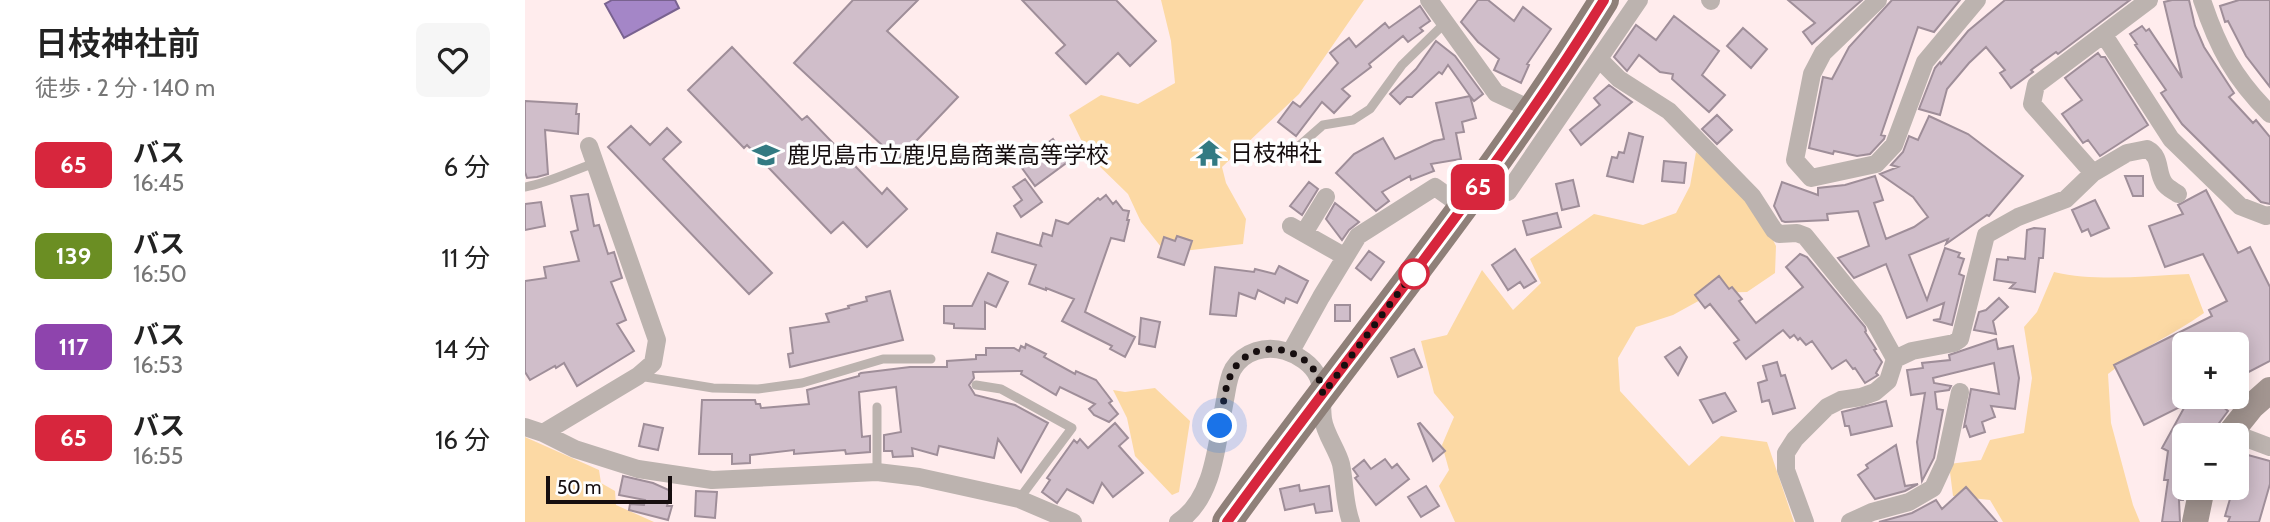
<!DOCTYPE html>
<html lang="ja">
<head>
<meta charset="utf-8">
<style>
  body { margin:0; font-family:Cabin,"Noto Sans JP",sans-serif; background:#f6f6f6; color:#222; height:100vh; display:flex; flex-direction:column; font-size:26px; white-space:nowrap }
  * { box-sizing:border-box; margin:0 }
  p { font-size:23px; color:#767676 }
  .icon { flex:none; width:38px; height:38px; fill:none; stroke:currentColor; stroke-width:2; stroke-linecap:round; stroke-linejoin:round }
  .map { position:relative; flex:1; overflow:hidden }
  .drawer { display:flex; flex-direction:column; background:#fff; width:525px }
  .drawer>* { flex:none }
  .badge { padding:0 14px; border-radius:10px; font-size:24px; line-height:46px }
  .tools { position:absolute; left:1647px; top:332px; display:grid; gap:14px }
  .tools a { display:grid; place-items:center; width:77px; height:77px; border-radius:10px; background:#fff; box-shadow:0 4px 18px #0003; font-size:35px }
  .scale { position:absolute; left:21px; bottom:18px; width:126px; box-sizing:border-box; padding-left:7px; border:4px solid #160e0f; border-top:0; font-size:19px; line-height:24px; white-space:nowrap; color:#160e0f; -webkit-text-stroke:5px #fefefe; paint-order:stroke }
  .you { position:absolute; width:35px; height:35px; margin:-18px; border:5px solid #fff; border-radius:50%; background:#1a73e8; box-shadow:0 0 0 10px #1a73e833 }
  .map>.badge { position:absolute; translate:-50% -50%; box-shadow:0 0 0 4px #fff }
  .round { display:grid; place-items:center; flex:none; width:74px; height:74px; border-radius:10px; background:#f6f6f6 }
  .summary { display:flex; align-items:center; justify-content:space-between; height:119px; padding:0 35px }
  h1 { font-size:33px; font-weight:600; line-height:52px }
  ul { padding:0; list-style:none }
  li { display:flex; align-items:center; gap:21px; height:91px; padding:0 35px }
  li div { flex:1 }
  li b { display:block; font-size:26px }
  li em { font-style:normal }
  li .badge { min-width:77px; font-weight:700; text-align:center }
  main { display:flex; flex:1; min-height:0 }
  .map>svg:first-child { display:block }
  .green { fill:#fcd9a4 }
  .water { fill:#a486c7; stroke:#796290; stroke-width:2 }
  .building { fill:#d0beca; stroke:#9f8e99; stroke-width:2 }
  .lines { fill:none; stroke-linecap:round; stroke-linejoin:round }
  .lane { stroke:#bcb3af; stroke-width:9 }
  .street { stroke:#bcb3af; stroke-width:18 }
  .secondary { stroke:#a29590; stroke-width:26 }
  .primary { stroke:#8f8079; stroke-width:30 }
  .line-casing { stroke:#fff; stroke-width:16 }
  .line { stroke:#d7263d; stroke-width:10 }
  .walk { stroke:#160e0f; stroke-width:7; stroke-dasharray:0 12.6 }
  .stop-dot { fill:#fff; stroke:#d7263d; stroke-width:3.5 }
  .labels { text-anchor:middle; dominant-baseline:central; stroke-width:7; stroke-linejoin:round; paint-order:stroke }
  .poi-label { font-size:23px; fill:#160e0f; stroke:#fefefe; text-anchor:start }
</style>
</head>
<body>
<main>
<section class="drawer">
<div class="summary"><div><h1>日枝神社前</h1><p>徒歩 · 2 分 · 140 m</p></div><a class="round"><svg class="icon" aria-label="heart" viewBox="0 0 24 24"><path d="M12 20l-8-8c-3-5 5-10 8-4 3-6 11-1 8 4z"/></svg></a></div>
<ul>
<li><span class="badge" style="background:#d7263d;color:#fff">65</span><div><b>バス</b><p>16:45</p></div><em>6 分</em></li>
<li><span class="badge" style="background:#6b8e23;color:#fff">139</span><div><b>バス</b><p>16:50</p></div><em>11 分</em></li>
<li><span class="badge" style="background:#8e44ad;color:#fff">117</span><div><b>バス</b><p>16:53</p></div><em>14 分</em></li>
<li><span class="badge" style="background:#d7263d;color:#fff">65</span><div><b>バス</b><p>16:55</p></div><em>16 分</em></li>
</ul>
</section>
<div class="map">
<svg width="1745" height="522" viewBox="0 0 1745 522">
  <rect width="100%" height="100%" fill="#ffeced"/>
  <path class="green" d="M636,0H839L774,94L697,167L701,183L721,219L718,244L641,253L616,222L603,194L564,156L544,115L576,95L613,104L650,83L646,41Z
    M1171,152L1226,196L1251,246L1250,273L1222,292L1188,293L1148,315L1111,327L1093,358L1095,391L1164,466L1196,436L1242,442L1269,522H930L914,486L924,470L917,445L929,417L909,393L896,341L922,335L957,270L988,310L1016,283L1005,259L1069,214L1118,225L1151,213L1165,186Z
    M1529,272C1572,282 1619,276 1664,274L1679,313C1648,335 1612,350 1583,374L1586,423L1608,505L1615,522H1478L1465,500L1428,496L1424,464L1456,460L1465,440L1499,433L1507,378L1499,327L1512,312Z
    M630,388L665,421L654,492L647,495L610,456L602,418L588,390L600,392Z
    M0,437L74,470L76,483L90,491L91,505L129,522H0Z"/>
  <path class="water" d="M87,0H150L154,8L99,38L80,4Z"/>
  <path class="building" d="M328,0H393L362,31L433,97L373,160L269,63Z
    M497,0H591L631,41L605,66L593,53L561,84L531,53L540,45Z
    M953,0H963L989,21L998,7L1026,29L1002,64L1004,65L996,83L969,70L974,59L953,42L936,22Z
    M1263,0H1337L1287,44L1278,32L1290,23Z
    M1367,0H1435L1409,32L1393,27L1356,135L1360,136L1359,139L1345,154L1332,156L1309,151L1308,154L1284,148L1298,77L1307,79L1324,47Z
    M1480,0H1605L1533,54L1531,52L1506,70L1508,72L1486,88L1475,73L1480,70L1461,47L1444,63L1422,89L1415,115L1394,109L1410,68L1415,62L1416,64L1443,31Z
    M1647,0H1664L1670,26L1679,47L1709,93L1704,97L1728,123L1731,120L1745,137V204L1736,202L1657,124L1636,93L1641,90L1610,45L1612,44L1605,34L1617,26L1621,31L1624,29L1657,78L1639,2Z
    M1714,0H1745V87L1721,56L1703,21L1700,22L1695,6Z
    M895,6L905,21L895,28L898,31L883,42L878,36L844,64L846,67L817,89L825,96L809,113L797,102L771,136L753,122L768,102L775,107L813,63L805,53L824,38L831,47L860,23L864,28Z
    M1149,16L1194,51L1177,75L1200,95L1184,112L1147,79L1148,74L1135,72L1114,55L1102,71L1089,57L1111,25L1131,40Z
    M1218,28L1242,49L1226,68L1202,46Z
    M911,41L930,56L958,94L949,101L945,96L951,118L937,122L939,132L931,133L936,159L906,164L909,171L886,180L885,176L857,192L864,201L851,211L811,173L829,154L858,138L870,159L909,141L919,139L911,103L945,96L923,65L917,74L914,72L887,97H882L875,104L865,94L891,69Z
    M207,47L277,120L282,116L357,194L362,188L382,209L342,247L318,222L306,233L222,145L219,148L163,90Z
    M1573,53L1576,57H1580L1623,125L1575,156L1563,140L1558,143L1537,114L1557,100L1540,78Z
    M1084,85L1107,102L1056,145L1045,130L1075,105L1069,98Z
    M0,101L52,104L51,114H54L53,134L20,130L23,174L12,177L2,178L0,172Z
    M1192,115L1207,130L1192,144L1177,129Z
    M1404,116L1443,134L1498,176L1464,216L1462,215L1421,244L1423,239L1384,255L1402,300L1420,248L1435,253L1433,257L1439,259L1434,274L1439,276L1427,325L1408,320L1415,319L1419,303L1382,318L1361,264L1329,278L1313,258L1344,246L1333,211L1302,214L1303,220L1260,222L1257,221L1249,206L1257,182L1293,195V188L1320,185L1350,176L1358,200L1349,203L1361,239L1389,227L1403,217L1388,197L1355,174L1373,167L1366,165L1378,152L1384,136L1393,140Z
    M106,126L125,145L142,128L156,142L138,159L247,273L224,294L83,147Z
    M1104,133L1118,137L1108,182L1082,176L1087,157L1092,158L1094,152L1099,153Z
    M528,139L544,161L510,186L494,164Z
    M1139,161L1161,163L1159,183L1137,181Z
    M1600,176H1618V196H1608Z
    M500,179L517,202L496,217L489,206L497,200L488,187Z
    M1048,180L1054,206L1037,210L1031,184Z
    M784,182L793,189L777,215L765,206Z
    M1681,190L1713,253L1725,247L1745,287V361L1712,378V345H1659V405L1619,425L1589,365L1687,316L1684,310L1702,301L1678,254L1640,267L1624,226L1658,214L1653,205Z
    M63,194L69,226L74,225L83,254L89,252L97,278L86,282L101,320L92,324L109,351L52,386L39,363L31,368L30,366L5,380L0,372V281L21,278L19,267L54,261L46,232L53,230L46,196Z
    M581,195L588,204L591,201L598,210L604,211L602,220H604L599,241L586,238L560,312L610,337L600,357L585,349L587,346L537,321L549,299L521,288V290L504,284L511,265L467,252L472,233L516,246L515,244L518,233L527,236L531,220L543,224L573,198L575,200Z
    M1570,200L1584,228L1566,236L1563,229L1557,232L1547,210Z
    M16,202L20,226L0,230V204Z
    M810,203L834,222L824,230L817,240L801,219Z
    M1032,213L1036,227L1002,235L998,221Z
    M1509,228L1520,229L1518,258H1514L1510,292L1485,288L1490,283L1469,280L1472,259L1483,260V257L1500,259L1502,230Z
    M652,236L667,241L659,265L633,257L639,237L650,241Z
    M990,249L1011,281L999,288L995,282L983,290L967,265Z
    M844,251L859,262L846,280L831,268Z
    M1275,254L1282,257L1340,327L1341,331L1340,332L1351,349L1349,350L1357,362L1351,373L1353,375L1340,383L1330,368L1328,369L1321,360L1307,369L1287,341L1281,345L1275,338L1273,340L1269,335L1265,338L1258,330L1221,359L1209,343L1214,340L1185,304L1180,308L1170,295L1194,276L1204,289L1207,287L1217,299L1214,301L1231,323L1278,287L1261,267Z
    M754,266L783,281L772,303L761,298L759,303L733,290L730,299L714,293L711,316L685,314L690,267L729,272L730,269L750,274Z
    M463,273L483,282L471,307L460,302V329L429,328V324L419,323V306H447Z
    M365,291L378,340L265,367L263,354L268,353L265,328L304,322L301,314L324,308L323,306L342,301L341,297Z
    M1474,298L1483,307L1468,321L1471,334L1449,330L1454,312L1461,310Z
    M810,305H825V321H810Z
    M616,318L635,322L630,347L614,344Z
    M1471,339L1473,349L1488,346L1494,378L1490,409L1466,406L1470,417L1457,422L1460,432L1445,437L1441,426L1439,427L1446,389L1474,394L1469,363L1408,378L1409,383L1426,386L1424,390L1410,392L1412,409L1418,410L1409,458L1397,481L1392,442L1400,393L1386,395L1382,370L1398,368L1397,363L1425,360L1424,355Z
    M501,344L521,354L519,357L550,374L551,371L571,380L587,401L584,403L593,414L584,422L569,415L564,409L570,404L535,387L531,395L496,374L497,371L448,372L449,378L444,385L450,395L490,405L523,423L496,472L473,439L469,458L414,446L412,455L387,448L388,456L368,457L367,451H359V435L376,432L371,387L334,392L337,437L345,436V452L321,454L320,450L269,454V450L225,455V463L207,464V454H174L177,400H230L231,404H235L236,408L284,404L282,390L334,376V374L336,373L385,367H422V361L451,359V355H461V348H489L494,351L496,346L500,348Z
    M1155,347L1162,357L1153,375L1140,357Z
    M889,349L897,367L873,377L866,358Z
    M1252,362L1256,376L1260,375L1270,408L1248,414L1244,400L1237,402L1233,383L1242,380L1238,366Z
    M1200,393L1211,411L1188,423L1175,400Z
    M1665,397H1686L1703,411L1689,430L1683,425L1677,436H1659V497L1658,500H1654L1655,522H1637L1643,480H1639L1643,451L1637,448Z
    M1361,401L1367,426L1326,435L1324,426H1320L1317,412Z
    M590,423L603,438L594,446L618,473L588,497L577,483L568,503L542,489L532,503L517,492L525,480L522,478L549,440L552,443L555,439L563,448Z
    M895,423L920,451L908,461L893,424Z
    M119,424L138,428L133,450L114,446Z
    M1371,445L1380,486L1393,484L1380,491L1350,499L1333,475L1343,468L1341,465Z
    M1712,452L1745,461V484L1734,522H1703L1705,517L1700,516L1705,499L1692,495V488H1712Z
    M860,459L867,468L872,464L884,479L851,505L830,478L833,476L828,469L839,460L846,469Z
    M98,476L128,483L146,491L142,506H147L143,520L104,510L105,504L119,505L120,500L94,495Z
    M774,485L775,491L804,486L807,511L791,513L789,504L760,510L755,489Z
    M901,486L914,506L896,517L883,497Z
    M1441,487L1472,522H1354L1387,513L1411,500L1417,509Z
    M171,491L192,492L190,518L170,516Z"/>
  <g class="lines">
    <path class="lane" d="M774,146L798,125L828,120L845,109L877,65L920,23
      M0,187C24,183 46,171 70,163
      M114,376L188,388L233,389L277,383L358,359H406
      M451,385L476,389L547,428L494,499
      M352,407V472"/>
    <path class="street" d="M904,0L971,93L1008,110
      M1185,0L1186,1
      M1353,0L1298,53L1287,74L1270,160L1286,178L1351,164L1369,145L1400,62L1452,0
      M1624,0L1511,85L1507,104L1568,173L1602,153L1622,149C1637,157 1631,171 1639,183C1642,188 1649,191 1653,194
      M1677,0C1693,48 1709,78 1745,114
      M1579,35L1646,139L1715,206L1741,216L1745,215
      M1074,59L1094,79L1144,111L1227,196L1249,230L1254,234L1272,233L1280,236L1349,321L1370,359
      M959,179L983,192L1114,0
      M766,226L819,256
      M779,233L801,197
      M765,353L796,297L833,236L910,187L938,207
      M0,427L18,433L50,449L113,469L187,480L352,472L394,477L494,499L548,522
      M1705,432L1745,447
      M18,433L113,376L128,363L132,340L64,146
      M653,522C690,498 692,440 700,400C702,390 703,378 708,369C719,351 741,345 760,351C773,355 787,364 793,377C799,391 796,404 798,419C800,434 812,449 816,464C820,483 819,503 826,522
      M1280,522L1261,470V453L1270,439L1302,407L1316,400L1336,397L1350,392L1363,381L1370,359L1387,351L1429,343L1435,339L1461,235L1493,217L1541,199L1568,173
      M1325,522L1347,512L1384,502L1408,488L1420,462L1435,392"/>
    <path class="secondary" d="M1703,436L1727,406L1745,390
      M1670,522L1677,488"/>
    <path class="primary" d="M702,522C828,348 966,183 1079,0"/>
  </g>
  <g class="lines">
    <defs>
      <path id="line" d="M702,522C828,348 966,183 1079,0"/>
    </defs>
    <use href="#line" class="line-casing"/>
    <use href="#line" class="line"/>
    <path class="walk" d="M695,426C698,409 699,384 709,369C728,339 774,345 791,373C795,379 796,387 798,394L892,268L889,274"/>
  </g>
  <defs>
    <symbol id="temple-bare" viewBox="-9 -9 18 18"><path d="M0-6L5-2H3V0L6.5 2.5H4V6H1.5V3h-3V6H-4V2.5H-6.5L-3 0V-2H-5Z" fill="#327a82" stroke="#fefefe" stroke-width="2.5" paint-order="stroke"/></symbol>
    <symbol id="school-bare" viewBox="-9 -9 18 18"><path d="M0-5L7-2L0 1L-7-2ZM-4 1L0 2.5L4 1V4Q0 6-4 4Z" fill="#327a82" stroke="#fefefe" stroke-width="2.5" paint-order="stroke"/></symbol>
  </defs>
  <g fill-rule="evenodd">
    <use href="#temple-bare" x="665" y="134" width="38" height="38"/>
    <use href="#school-bare" x="222" y="136" width="38" height="38"/>
  </g>
  <circle class="stop-dot" cx="889" cy="274" r="14"/>
  <g class="labels">
    <g class="poi-label">
      <text x="705" y="153">日枝神社</text>
      <text x="262" y="155">鹿児島市立鹿児島商業高等学校</text>
    </g>
  </g>
</svg>
<div class="tools">
<a>+</a>
<a>−</a>
</div>
<div class="scale">50 m</div>
<div class="you" style="left:695px;top:426px"></div>
<b class="badge" style="left:953px;top:187px;background:#d7263d;color:#fff">65</b>
</div>
</main>
</body>
</html>
